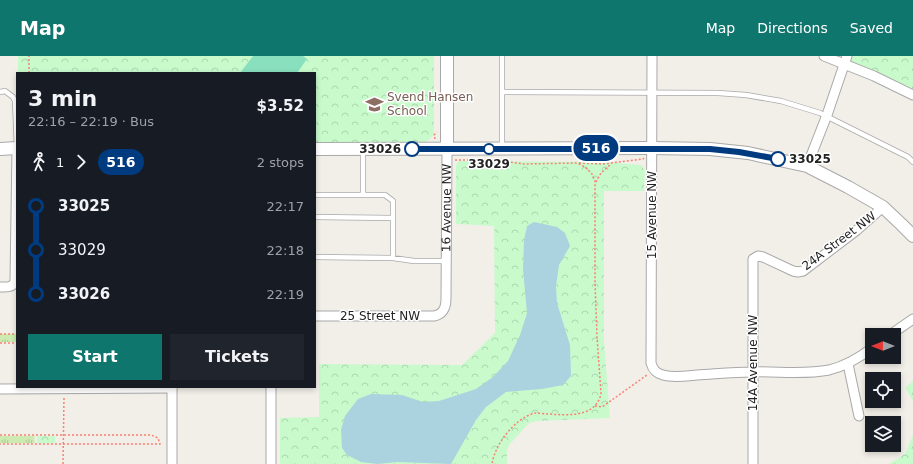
<!DOCTYPE html>
<html lang="en">
<head>
<meta charset="utf-8">
<style>
  body { margin:0; font-family:"DejaVu Sans",sans-serif; background:#20242c; color:#f1f3f6; height:100vh; display:flex; flex-direction:column; font-size:15px; white-space:nowrap }
  * { box-sizing:border-box; margin:0 }
  p { font-size:13px; color:#9ea1a6 }
  .icon { flex:none; width:22px; height:22px; fill:none; stroke:currentColor; stroke-width:2; stroke-linecap:round; stroke-linejoin:round }
  .map { position:relative; flex:1; overflow:hidden }
  .panel { position:absolute; left:16px; top:16px; width:300px; height:316px; display:flex; flex-direction:column; background:#171b24; border-radius:0px; box-shadow:0 2px 6px #0003 }
  .panel>* { flex:none }
  .badge { padding:0 8px; border-radius:13px; font-size:14px; line-height:26px }
  .needle { width:26px; rotate:270deg }
  .controls { position:absolute; left:865px; top:272px; display:grid; gap:8px }
  .controls a { display:grid; place-items:center; width:36px; height:36px; border-radius:0px; background:#171b24; box-shadow:0 2px 6px #0003; font-size:20px }
  .map>.badge { position:absolute; translate:-50% -50%; box-shadow:0 0 0 2px #fff }
  .legs { display:flex; align-items:center; gap:6px; height:44px; padding:0 12px; font-size:13px }
  .legs p { margin-inline-start:auto }
  .head { display:flex; align-items:center; justify-content:space-between; height:68px; padding:0 12px }
  h1 { font-size:22px; font-weight:800; line-height:30px }
  .action { display:flex; gap:8px; margin-top:auto; padding:8px 12px }
  .action a { flex:1; height:46px; border-radius:0px; background:#0f766e; color:#fff; font-size:16px; font-weight:800; line-height:46px; text-align:center }
  .action a+a { background:#20242c; color:#f1f3f6 }
  ul { padding:0 12px; list-style:none }
  li { display:flex; align-items:center; gap:14px; height:44px; font-size:15px }
  li i { display:grid; place-items:center; width:6px; height:100%; margin:0 5px; background:currentColor }
  li i::after { content:''; width:10px; height:10px; margin:-5px; border:3px solid; border-radius:50%; background:#171b24 }
  li p { margin-inline-start:auto }
  li:first-child i { background:linear-gradient(#0000 50%,currentColor 0) }
  li:last-child i { background:linear-gradient(currentColor 50%,#0000 0) }
  header { display:flex; align-items:center; gap:24px; box-sizing:border-box; height:56px; padding:0 20px; background:#0f766e; color:#fff }
  header strong { font-size:19px }
  nav { display:flex; gap:22px; margin-inline-start:auto; font-size:14px }
  .map>svg:first-child { display:block }
  .grass { fill:url(#grass-tufts) }
  .park { fill:url(#park-crowns) }
  .pitch { fill:#88e0be }
  .water { fill:#aad3df }
  .lines { fill:none; stroke-linecap:round; stroke-linejoin:round }
  .service-casing { stroke:#a9a9a9; stroke-width:6 }
  .minor-casing { stroke:#a9a9a9; stroke-width:11 }
  .tertiary-casing { stroke:#a9a9a9; stroke-width:14 }
  .path { stroke:#fa8072; stroke-width:1.5; stroke-dasharray:2 2; stroke-linecap:butt }
  .service { stroke:#fff; stroke-width:4.5 }
  .minor { stroke:#fff; stroke-width:9 }
  .tertiary { stroke:#fff; stroke-width:12 }
  .line-1-casing { stroke:#fff; stroke-width:9 }
  .line-1 { stroke:#003b80; stroke-width:6 }
  .stop-1-dot { fill:#fff; stroke:#003b80; stroke-width:2 }
  .labels { text-anchor:middle; dominant-baseline:central; stroke-width:3; stroke-linejoin:round; paint-order:stroke }
  .education-label { font-size:12px; fill:#785e54; stroke:#fff; text-anchor:start }
  .stop-label { font-size:12px; font-weight:bold; fill:#222; stroke:#fff; text-anchor:end }
  .street-label { font-size:12px; fill:#222; stroke:#fff }
</style>
</head>
<body>
<header>
<strong>Map</strong>
<nav><a>Map</a><a>Directions</a><a>Saved</a></nav>
</header>
<div class="map">
<svg width="913" height="408" viewBox="0 0 913 408">
  <defs>
    <pattern id="grass-tufts" width="24" height="20" patternUnits="userSpaceOnUse"><rect width="24" height="20" fill="#cdebb0"/><path d="M3 7l-1-3M5 7V3M7 7l1-3M15 17l-1-3M17 17v-4M19 17l1-3" fill="none" stroke="#b0c997"/></pattern>
    <pattern id="park-crowns" width="20" height="18" patternUnits="userSpaceOnUse"><rect width="20" height="18" fill="#c8facc"/><path d="M2 6a3 3 0 1 1 6 0M12 15a3 3 0 1 1 6 0" fill="none" stroke="#acd6af"/></pattern>
  </defs>
  <rect width="100%" height="100%" fill="#f2efe9"/>
  <path class="grass" d="M0,278H17V286H0Z
    M0,380H35L34,384L35,385V387H0Z"/>
  <path class="park" d="M18,0H434V79L426,86H315V17H18Z
    M851,0H913V37L851,8Z
    M459,105L604,106L641,109L645,114L644,135H604V285L610,362L537,365L529,367L509,389L507,395V408H280V362L319,361V308L462,309L495,277L494,170L456,168V109Z
    M913,325V345L905,332Z
    M913,379V408H889L905,398Z
    M37,380H55V387H37Z"/>
  <path class="pitch" d="M253,0H303L307,3L297,17H240Z"/>
  <path class="water" d="M534,166L557,171L565,177L570,190L559,209L556,230L557,247L570,289L571,320L563,329L542,333L506,336L486,351L476,364L451,408L397,406L378,408L361,406L347,399L342,392L341,374L345,360L358,343L371,338L402,339L423,346L439,345L476,333L493,321L508,305L520,279L527,257L523,213L524,184L527,170Z"/>
  <g class="lines">
    <defs>
      <path id="service" d="M0,36L5,35L13,41L15,45L17,92
        M502,36L718,37L746,39L781,45L820,57L908,101L913,106
        M502,91V0
        M315,139H363V93
        M363,139H385L393,145V202
        M315,161L393,162
        M315,201L393,202L414,205H446"/>
      <g id="minor">
        <path d="M652,0L651,307C653,314 656,317 663,319C674,322 686,320 697,319C715,318 734,316 752,316C777,315 804,319 829,314C845,310 859,302 872,292"/>
        <path d="M824,0L874,20L913,39"/>
        <path d="M807,110L827,59L847,0"/>
        <path d="M0,231C6,231 12,232 15,226L17,92"/>
        <path id="s1" d="M315,260H434C444,258 446,251 446,242L447,93"/>
        <path d="M890,279L913,263"/>
        <path d="M848,308L859,360"/>
        <path d="M0,333L172,332"/>
        <path d="M172,408V331"/>
        <path d="M271,408V331"/>
        <path d="M753,408V203L758,200L763,201L793,215L798,216L803,215L857,174L883,151"/>
      </g>
      <path id="tertiary" d="M447,0V93
        M0,93L17,92
        M315,93L652,92L710,93L748,97L807,110L848,131L883,151L901,168L913,180"/>
    </defs>
    <use href="#service" class="service-casing"/>
    <use href="#minor" class="minor-casing"/>
    <use href="#tertiary" class="tertiary-casing"/>
    <path class="path" d="M29,17V0
      M435,83L434,79L437,76
      M455,104H494L524,108L577,107L585,111L592,118L595,125V226L597,281L601,337C596,366 557,358 535,357C515,362 495,388 492,408
      M579,107L603,108L643,103L644,102
      M596,126L601,117L611,108
      M0,278H17
      M0,287H17
      M595,350L602,351L647,319
      M0,379H151L158,382L160,388H0
      M63,408L64,341"/>
    <use href="#service" class="service"/>
    <use href="#minor" class="minor"/>
    <use href="#tertiary" class="tertiary"/>
  </g>
  <g class="lines">
    <defs>
      <path id="line-1" d="M412,93H710L739,96L778,103"/>
    </defs>
    <use href="#line-1" class="line-1-casing"/>
    <use href="#line-1" class="line-1"/>
  </g>
  <defs>
    <symbol id="school-bare" viewBox="-9 -9 18 18"><path d="M0-5L7-2L0 1L-7-2ZM-4 1L0 2.5L4 1V4Q0 6-4 4Z" fill="#8d6e63" stroke="#fff" stroke-width="2.5" paint-order="stroke"/></symbol>
  </defs>
  <g fill-rule="evenodd">
    <use href="#school-bare" x="362" y="36" width="25" height="25"/>
  </g>
  <g class="stop-1-dot">
    <circle cx="412" cy="93" r="7"/>
    <circle cx="489" cy="93" r="5"/>
    <circle cx="778" cy="103" r="7"/>
  </g>
  <g class="labels">
    <g class="education-label">
      <text x="387" y="41">Svend Hansen<tspan x="387" dy="14">School</tspan></text>
    </g>
    <g class="stop-label">
      <text x="401" y="93">33026</text>
      <text x="789" y="103" text-anchor="start">33025</text>
      <text x="489" y="108" text-anchor="middle">33029</text>
    </g>
    <g class="street-label">
      <text stroke="none"><textPath href="#s1" startOffset="233">16 Avenue NW</textPath></text>
      <text transform="translate(652 159) rotate(-90)">15 Avenue NW</text>
      <text transform="translate(839 185) rotate(-37)">24A Street NW</text>
      <text x="380" y="260">25 Street NW</text>
      <text transform="translate(753 307) rotate(-90)">14A Avenue NW</text>
    </g>
  </g>
</svg>
<div class="controls">
<a><svg class="needle" viewBox="-14 -14 28 28"><path d="M0-13l5 13h-10z" fill="#e53935"/><path d="M0 13l5-13h-10z" fill="#9ea1a6"/></svg></a>
<a><svg class="icon" aria-label="locate" viewBox="0 0 24 24"><circle cx="12" cy="12" r="6"/><path d="M12 2v4M12 18v4M2 12h4M18 12h4"/></svg></a>
<a><svg class="icon" aria-label="layers" viewBox="0 0 24 24"><path d="M12 4l9 5-9 5-9-5zM3 14l9 5 9-5"/></svg></a>
</div>
<b class="badge" style="left:596px;top:92px;background:#003b80;color:#fff">516</b>
<section class="panel">
<div class="head"><div><h1>3 min</h1><p>22:16 – 22:19 · Bus</p></div><b>$3.52</b></div>
<div class="legs"><svg class="icon" aria-label="walk" viewBox="0 0 24 24"><circle cx="13" cy="4" r="2"/><path d="M13 8l-2 6 4 7M11 14l-3 7M7 12l3-4h3l4 4"/></svg>1<svg class="icon" aria-label="forward" viewBox="0 0 24 24"><path d="M9 5l7 7-7 7"/></svg><b class="badge" style="background:#003b80;color:#fff">516</b><p>2 stops</p></div>
<ul>
<li><i style="color:#003b80"></i><b>33025</b><p>22:17</p></li>
<li><i style="color:#003b80"></i><span>33029</span><p>22:18</p></li>
<li><i style="color:#003b80"></i><b>33026</b><p>22:19</p></li>
</ul>
<div class="action"><a>Start</a><a>Tickets</a></div>
</section>
</div>
</body>
</html>
